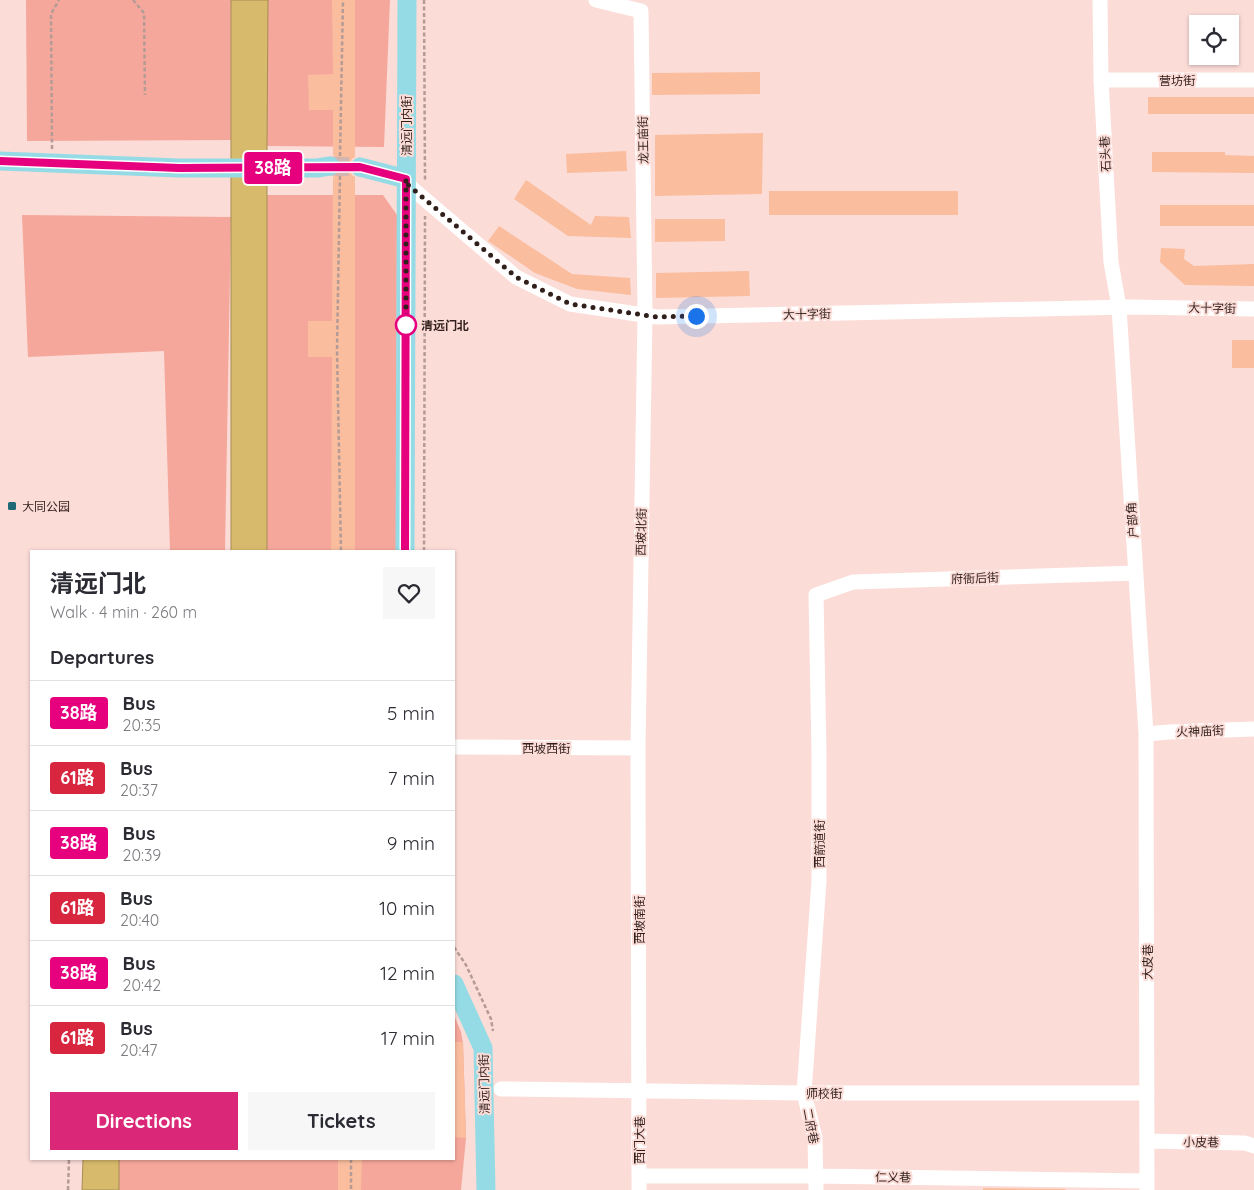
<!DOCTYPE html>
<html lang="en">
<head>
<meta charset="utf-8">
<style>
  body { margin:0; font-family:Quicksand,"Noto Sans SC",sans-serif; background:#f7f7f7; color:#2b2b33; height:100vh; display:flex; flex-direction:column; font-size:19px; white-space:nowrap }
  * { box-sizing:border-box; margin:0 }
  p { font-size:16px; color:#7c7c81 }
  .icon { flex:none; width:28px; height:28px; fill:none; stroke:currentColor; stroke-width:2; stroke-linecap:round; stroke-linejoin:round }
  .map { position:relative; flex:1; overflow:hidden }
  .sheet { position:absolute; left:30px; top:550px; width:425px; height:610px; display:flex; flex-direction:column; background:#fff; border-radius:0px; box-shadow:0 1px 4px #0004 }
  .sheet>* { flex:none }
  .badge { padding:0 10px; border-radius:4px; font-size:18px; line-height:32px }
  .tools { position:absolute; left:1189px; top:15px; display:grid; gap:10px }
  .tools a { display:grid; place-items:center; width:50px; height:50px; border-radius:0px; background:#fff; box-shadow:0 1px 4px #0004; font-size:25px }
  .you { position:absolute; width:25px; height:25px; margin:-12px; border:4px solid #fff; border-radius:50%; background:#1a73e8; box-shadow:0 0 0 8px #1a73e833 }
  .map>.badge { position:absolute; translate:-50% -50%; box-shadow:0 0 0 2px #fff }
  h2 { padding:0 20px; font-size:19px; line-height:45px }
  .round { display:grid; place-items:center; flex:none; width:52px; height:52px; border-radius:0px; background:#f7f7f7 }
  .summary { display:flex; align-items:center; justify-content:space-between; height:85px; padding:0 20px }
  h1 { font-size:24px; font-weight:700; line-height:38px }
  .primary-button { display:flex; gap:10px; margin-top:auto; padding:10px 20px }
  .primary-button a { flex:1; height:58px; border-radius:0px; background:#db2777; color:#fff; font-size:20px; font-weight:700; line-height:58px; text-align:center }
  .primary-button a+a { background:#f7f7f7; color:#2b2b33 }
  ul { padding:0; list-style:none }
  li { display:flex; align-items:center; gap:15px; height:65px; padding:0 20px; border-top:1px solid #e1e1e2 }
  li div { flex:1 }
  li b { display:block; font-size:19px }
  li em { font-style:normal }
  li .badge { min-width:55px; font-weight:700; text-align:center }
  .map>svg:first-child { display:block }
  .green { fill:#f6a79b }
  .water { fill:#d8ba6d; stroke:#a68c55 }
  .building { fill:#fabd9e }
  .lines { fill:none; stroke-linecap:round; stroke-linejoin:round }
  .major-tunnel { stroke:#d3b6b2; stroke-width:19; stroke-dasharray:19 9; stroke-linecap:butt }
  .path { stroke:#b59b96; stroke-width:2.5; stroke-dasharray:4 2.5; stroke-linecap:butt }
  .minor { stroke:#fff; stroke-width:15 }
  .major { stroke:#95dbe5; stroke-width:19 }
  .line-casing { stroke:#fff; stroke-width:11 }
  .line { stroke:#e6007e; stroke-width:8 }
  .walk { stroke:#311f1c; stroke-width:5; stroke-dasharray:0 9 }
  .stop-dot { fill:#fff; stroke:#e6007e; stroke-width:2.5 }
  .poi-dot { fill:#1f6a74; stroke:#fbdcd7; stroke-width:2 }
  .labels { text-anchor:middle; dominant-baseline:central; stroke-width:4; stroke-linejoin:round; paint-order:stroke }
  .street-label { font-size:12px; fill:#311f1c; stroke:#fbdcd7 }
  .stop-label { font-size:12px; font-weight:bold; fill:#311f1c; stroke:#fbdcd7; text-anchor:start }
  .poi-label { font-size:12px; fill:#311f1c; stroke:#fbdcd7; text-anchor:start }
</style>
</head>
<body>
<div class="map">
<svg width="1254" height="1190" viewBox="0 0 1254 1190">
  <rect width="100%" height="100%" fill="#fbdcd7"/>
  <path class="green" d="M26,0H231V140L27,141Z
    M267,0H390L384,147L267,146Z
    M267,195H383L397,215L396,551H267Z
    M22,215L231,217L225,551H170L164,351L28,357Z
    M454,1015L461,1032L463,1043L466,1138L461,1190H119V1159H454Z"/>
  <path class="water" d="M231,0H268L267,146V551H231Z
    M83,1159H119V1190H82Z"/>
  <path class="building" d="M332,0H355V157L352,159L349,165V170L352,175L355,177V551H331L332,357H308V321H332L333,177L337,174L340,171L341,165L338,159L333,155V110H309L308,75L333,74Z
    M760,72V94L652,95V73Z
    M1148,97H1254V114H1148Z
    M763,133L762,194L655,196V135Z
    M626,151L627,171L567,173L566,154Z
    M1152,152H1225V155L1254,156V173L1152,172Z
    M526,180L591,225L595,216L629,217L631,238L568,236L514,199Z
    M769,191H958V215H769Z
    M1160,205H1254V226H1160Z
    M655,219H725V241L655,242Z
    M499,226L572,274L630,278L631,295L577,289L535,273L488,241Z
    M1161,248L1185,249L1184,259L1194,266L1254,264V286L1185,285L1160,262Z
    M749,271L750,296L656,298V273Z
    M1232,340H1254V368H1232Z
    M454,1042H463L466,1138L454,1137Z
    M338,1159H362L361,1190H338Z
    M983,1188L1065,1189L1066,1190H983Z"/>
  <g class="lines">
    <path class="major-tunnel" d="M330,166L360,167"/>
    <path class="path" d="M133,0L144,13L145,95
      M424,0L425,181
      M52,149L51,14L59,0
      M340,156L343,0
      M340,176L337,350L341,551
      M424,551L425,216
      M454,947L466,965L491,1019L493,1031
      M351,1159V1190
      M68,1190L69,1159"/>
    <path class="minor" d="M596,0L641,11L645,315L638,748L639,1190
      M1100,0L1101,80L1111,262L1119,307L1146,734L1147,1190
      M1101,80H1254
      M406,179L407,184L516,277L570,304L657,317L1129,307L1254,309
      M1146,734L1169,732L1254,729
      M454,747L638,748
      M501,1089L804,1093H1147
      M1147,1141L1245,1143L1254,1146
      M639,1176H816L1147,1181
      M816,1190L815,1138L804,1093L819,881V753L816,595L853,582L1136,573"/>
    <path class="major" d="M0,161L179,168H317L330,166
      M360,167L406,179
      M405,551L407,0
      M454,984L483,1048L486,1190"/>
  </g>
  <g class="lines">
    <defs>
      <path id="line" d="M0,161L179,168L360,167L406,179L405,551"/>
    </defs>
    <use href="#line" class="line-casing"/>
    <use href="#line" class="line"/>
    <path class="walk" d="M406,325V179L407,184L516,277L570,304L657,317L696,316"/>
  </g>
  <circle class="stop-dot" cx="406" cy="325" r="10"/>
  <rect class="poi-dot" x="7" y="501" width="10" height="10" rx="2.5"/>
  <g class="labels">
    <g class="street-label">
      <text x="1177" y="80">营坊街</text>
      <text transform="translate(406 126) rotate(-90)">清远门内街</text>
      <text transform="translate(643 140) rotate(-91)">龙王庙街</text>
      <text transform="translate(1105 154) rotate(-93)">石头巷</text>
      <text transform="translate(1212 308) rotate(1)">大十字街</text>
      <text transform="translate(807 314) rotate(-1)">大十字街</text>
      <text transform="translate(1132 520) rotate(-94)">户部角</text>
      <text transform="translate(641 532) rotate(-89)">西坡北街</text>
      <text transform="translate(975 578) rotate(-2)">府衙后街</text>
      <text transform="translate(1200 731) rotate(-2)">火神庙街</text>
      <text x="546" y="748">西坡西街</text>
      <text transform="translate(819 844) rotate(-90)">西箭道街</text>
      <text transform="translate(639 920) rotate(-90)">西坡南街</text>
      <text transform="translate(1147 962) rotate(-90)">大皮巷</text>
      <text transform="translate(484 1084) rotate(-91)">清远门内街</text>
      <text x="824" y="1093">师校街</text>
      <text transform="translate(811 1126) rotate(79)">二府巷</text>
      <text transform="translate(639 1140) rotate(-90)">西门大巷</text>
      <text transform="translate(1201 1142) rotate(1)">小皮巷</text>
      <text transform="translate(893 1177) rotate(1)">仁义巷</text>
    </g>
    <g class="stop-label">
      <text x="421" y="325">清远门北</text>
    </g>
    <g class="poi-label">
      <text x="22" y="506">大同公园</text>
    </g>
  </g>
</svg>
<div class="tools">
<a><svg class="icon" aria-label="locate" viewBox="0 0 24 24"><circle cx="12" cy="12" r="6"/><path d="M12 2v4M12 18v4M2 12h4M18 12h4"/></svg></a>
</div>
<div class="you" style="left:696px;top:316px"></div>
<b class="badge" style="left:273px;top:168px;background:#e6007e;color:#fff">38路</b>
<section class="sheet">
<div class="summary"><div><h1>清远门北</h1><p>Walk · 4 min · 260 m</p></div><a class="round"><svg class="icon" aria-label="heart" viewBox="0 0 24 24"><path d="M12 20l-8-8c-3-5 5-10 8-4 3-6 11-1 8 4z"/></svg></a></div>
<h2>Departures</h2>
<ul>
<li><span class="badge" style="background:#e6007e;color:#fff">38路</span><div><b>Bus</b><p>20:35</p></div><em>5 min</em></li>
<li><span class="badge" style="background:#d7263d;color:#fff">61路</span><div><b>Bus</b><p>20:37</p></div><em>7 min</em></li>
<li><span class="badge" style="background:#e6007e;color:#fff">38路</span><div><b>Bus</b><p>20:39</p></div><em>9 min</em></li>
<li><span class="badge" style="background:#d7263d;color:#fff">61路</span><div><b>Bus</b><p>20:40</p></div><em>10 min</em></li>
<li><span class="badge" style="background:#e6007e;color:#fff">38路</span><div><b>Bus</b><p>20:42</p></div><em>12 min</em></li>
<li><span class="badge" style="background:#d7263d;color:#fff">61路</span><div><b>Bus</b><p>20:47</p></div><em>17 min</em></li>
</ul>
<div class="primary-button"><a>Directions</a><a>Tickets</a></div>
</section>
</div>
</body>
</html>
